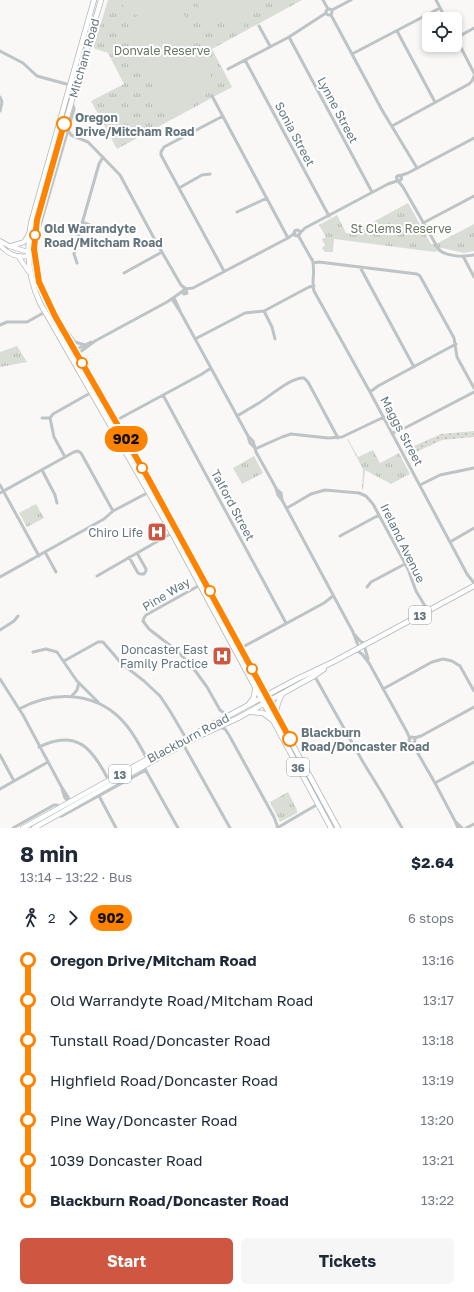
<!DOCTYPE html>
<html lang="en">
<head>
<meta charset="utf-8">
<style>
  body { margin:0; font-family:"Golos Text",sans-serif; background:#f6f6f7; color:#1f2937; height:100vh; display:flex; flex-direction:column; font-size:15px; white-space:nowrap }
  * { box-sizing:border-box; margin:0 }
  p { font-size:13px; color:#747a83 }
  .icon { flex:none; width:22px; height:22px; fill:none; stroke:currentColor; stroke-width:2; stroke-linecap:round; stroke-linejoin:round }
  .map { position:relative; height:828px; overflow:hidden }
  .panel { display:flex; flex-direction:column; background:#fff; flex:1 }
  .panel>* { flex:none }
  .badge { padding:0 8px; border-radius:13px; font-size:14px; line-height:26px }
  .tools { position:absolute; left:422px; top:12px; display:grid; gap:8px }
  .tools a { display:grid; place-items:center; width:40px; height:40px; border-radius:6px; background:#fff; box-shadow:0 2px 6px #0003; font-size:20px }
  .map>.badge { position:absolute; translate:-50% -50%; box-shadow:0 0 0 2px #fff }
  .legs { display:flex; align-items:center; gap:6px; height:44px; padding:0 20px; font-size:13px }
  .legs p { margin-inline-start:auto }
  .headline { display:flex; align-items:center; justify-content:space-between; height:68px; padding:0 20px }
  h1 { font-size:22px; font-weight:700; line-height:30px }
  .cta { display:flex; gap:8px; margin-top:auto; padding:8px 20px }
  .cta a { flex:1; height:46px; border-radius:6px; background:#cf5640; color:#fff; font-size:16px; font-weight:700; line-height:46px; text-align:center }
  .cta a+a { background:#f6f6f7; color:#1f2937 }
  ul { padding:0 20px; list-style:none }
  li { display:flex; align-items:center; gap:14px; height:40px; font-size:15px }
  li i { display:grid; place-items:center; width:6px; height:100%; margin:0 5px; background:currentColor }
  li i::after { content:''; width:10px; height:10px; margin:-5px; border:3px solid; border-radius:50%; background:#fff }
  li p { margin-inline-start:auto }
  li:first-child i { background:linear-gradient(#0000 50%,currentColor 0) }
  li:last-child i { background:linear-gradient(currentColor 50%,#0000 0) }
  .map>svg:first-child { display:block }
  .grass { fill:url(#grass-dots) }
  .park { fill:url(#park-tufts) }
  .garden { fill:#d9ddd6 }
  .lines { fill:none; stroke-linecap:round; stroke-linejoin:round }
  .secondary-casing { stroke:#b1b7bb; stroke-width:5.5 }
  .primary-casing { stroke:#b2b8ba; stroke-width:6 }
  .minor { stroke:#bec3c6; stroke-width:3 }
  .secondary { stroke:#fff; stroke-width:4 }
  .primary { stroke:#fff; stroke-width:4.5 }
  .line-1-casing { stroke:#fff; stroke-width:9 }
  .line-1 { stroke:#ff8200; stroke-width:6 }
  .stop-1-dot { fill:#fff; stroke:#ff8200; stroke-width:2 }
  .labels { text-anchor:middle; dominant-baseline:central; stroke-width:4; stroke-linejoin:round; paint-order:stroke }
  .shield { fill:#fff; stroke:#949fa5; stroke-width:1 }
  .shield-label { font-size:11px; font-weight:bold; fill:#66767e }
  .park-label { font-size:12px; fill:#697765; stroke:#fff }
  .street-label { font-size:12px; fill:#66767e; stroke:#fff }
  .stop-label { font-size:12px; font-weight:bold; fill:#66767e; stroke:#fff; text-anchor:start }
  .poi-label { font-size:12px; fill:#66767e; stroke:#fff; text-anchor:end }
</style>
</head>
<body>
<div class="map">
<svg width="474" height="828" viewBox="0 0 474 828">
  <defs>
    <pattern id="grass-dots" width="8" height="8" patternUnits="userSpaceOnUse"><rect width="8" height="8" fill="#d9ddd6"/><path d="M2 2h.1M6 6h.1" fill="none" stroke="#b4b8b3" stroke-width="1.8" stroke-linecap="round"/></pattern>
    <pattern id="park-tufts" width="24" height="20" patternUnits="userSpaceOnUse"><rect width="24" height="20" fill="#d9ddd6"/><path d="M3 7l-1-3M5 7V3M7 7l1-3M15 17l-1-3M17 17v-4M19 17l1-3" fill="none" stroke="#b4b8b3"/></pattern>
  </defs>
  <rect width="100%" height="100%" fill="#f9f8f7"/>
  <path class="grass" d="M474,431V437L442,440L408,456L405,450L441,434Z"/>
  <path class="park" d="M108,0H302L212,49L232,87L117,149L91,101L124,84L108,53L93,48Z
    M408,203L431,244L438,243L474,224V251L464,253L442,248L435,252L334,239L333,252H325L322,248L325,245L322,239L326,237L319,225L337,215L346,233L351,234Z
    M17,346L27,362L0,367V352Z
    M347,439H348L358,457L373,450L380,463L399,453L410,474L391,484L365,470L363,490H362L363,469Z
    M254,456L263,473L242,484L233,468Z
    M36,504L44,518L27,527L19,513Z
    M288,792L297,810V813L280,822L270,802Z"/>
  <path class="garden" d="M119,0H164L161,3L174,1L178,4C184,16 201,37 189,50L196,51C200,56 205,61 208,66C221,90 191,101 174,110C155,101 151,89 155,68C150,68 146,68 142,65C134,58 127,33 132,22C133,19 135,17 138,15C128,14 124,8 119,0Z
    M196,0H267L255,13L242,20H244L245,25H244V27L232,31L230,23C214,24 200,16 196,0Z"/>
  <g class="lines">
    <defs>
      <path id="secondary" d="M0,241L9,246L28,252
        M0,245C8,254 16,258 28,256
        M11,246L24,242L29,234
        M18,256L29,272"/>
      <path id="primary" d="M94,0L31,223C26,250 28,277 40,303L172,533L331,828
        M101,0L37,220L35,236L36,261L39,282L47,300L142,468L338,828
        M249,704L254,697L255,690
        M276,711L278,703L282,694
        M251,712L263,713L271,719
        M23,828L142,762L297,679L333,662L474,586
        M34,828L149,763L195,738L238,718L314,676L324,669"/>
    </defs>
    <use href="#secondary" class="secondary-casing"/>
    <use href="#primary" class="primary-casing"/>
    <path class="minor" d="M323,0L328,9
      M436,0L446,19
      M326 12a3 3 0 1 1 6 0a3 3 0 1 1-6 0Z
      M332,10L351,0
      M331,15L382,110L417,168
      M259,26L270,46
      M397,31L435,102
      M455,36L474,73
      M289,37L372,192
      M456,38L474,28
      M0,51L23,63L37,76L70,85
      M352,54L440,8
      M245,60L329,216
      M228,69L289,37L326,13
      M212,96L288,238
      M0,97L2,102L0,111
      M223,116L164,147L161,152V155L224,271
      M392,126L469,84L472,81L474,76
      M68,130L71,135L88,142L120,175L155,240L181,285L186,289
      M396.5 178a2.5 2.5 0 1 1 5 0a2.5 2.5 0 1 1-5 0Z
      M399,176L408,173L474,138
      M398,181L403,187L439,250C448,257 464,257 474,255
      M179,188L202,175L210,174
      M237,212L267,198
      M82,222L100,229L109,230
      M423,223L474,196
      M37,230L40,226L74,109L72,102
      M294 233a3 3 0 1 1 6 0a3 3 0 1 1-6 0Z
      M300,233L305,228L388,184L397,181
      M298,235L312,260
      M463,256L474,277
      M312,259C316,270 311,282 314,291L370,392L467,574L474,583
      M77,263L74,254L75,248L99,164L103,157
      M313,263L319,262L417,274L420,276L454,338L457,357L474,388
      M360,267L414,367
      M124,273L162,252
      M186,289L187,293L184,294L183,292L184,289L193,288L288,238L295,233
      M174,298L180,311
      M172,299L181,313L248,436L253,441L256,452L276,488L278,495L282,500
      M264,311L272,327L275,339
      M0,325L7,322H27L45,312
      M65,328L75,342L85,345
      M195,339L245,313L264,311L309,287L314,286
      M75,350L91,342
      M70,355L80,352L95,341L167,302L183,291
      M370,392L378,386L456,344
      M163,395L286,623
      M237,416C244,412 252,407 259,403C270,396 291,377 304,378L308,382L338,438
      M42,418H50L53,414L92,392
      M50,418L54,437L65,457
      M115,421L202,374L211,368
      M392,433L401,430L474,392
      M248,436L250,443L254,447
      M255,449L282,437L291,434L328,438L342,437L384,417
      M42,470L55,495L57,503
      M0,485L39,556
      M420,485L440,475L474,468
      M276,489L281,493L282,500L353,632L359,648
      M0,493L74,452L78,451L81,453L113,511
      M287,508L311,494L325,490L359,493L366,496L373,504L408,569L416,591L428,611
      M340,536L379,515
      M450,542L474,528
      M45,552L56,572
      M129,557L138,573L140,574H144L146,571V569L137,553
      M97,576L172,533
      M0,577L104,519L113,511L149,492
      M200,585L146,615L144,618L143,621L149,629L176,650L191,665L207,687L220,710L228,716
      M367,587L371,582L405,564
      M0,630L14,621L18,616
      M355,635L360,641L366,644
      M364,645L368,659
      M241,648L324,603L333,596
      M356,650L362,654L369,663L407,732L410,739
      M33,652L46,649L57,652L77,681L98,702
      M64,661L98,642H103L121,663L144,681L160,696L170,711L187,740
      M314,675L363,762L382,793L402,828
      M0,679L23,715L61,786L68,797L72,806
      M383,689L432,662L443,659L452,661L460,666L474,691
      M72,696L77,690L79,683
      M19,709C56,689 100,692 127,726C136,737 142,749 148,761
      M220,727L225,729L229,735L274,817L278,828
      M409 740a3 3 0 1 1 6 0a3 3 0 1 1-6 0Z
      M414,738L421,736L474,707
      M412,743L435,783L455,821L458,828
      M183,744L230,828
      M39,747C77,728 93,749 109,781
      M0,755L14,781
      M145,769L178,828
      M435,783L474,762
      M0,789L48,762
      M62,789L65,798L70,803
      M98,794L116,828
      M56,816H62L146,770
      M456,822L462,828
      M13,828L54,805H56L61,807
      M277,828L318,804L324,803
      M466,828L474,824"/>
    <use href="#secondary" class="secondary"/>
    <use href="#primary" class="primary"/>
  </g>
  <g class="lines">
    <defs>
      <path id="line-1" d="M64,124L37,220L34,249L39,282L55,316L148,478L290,739"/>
    </defs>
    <use href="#line-1" class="line-1-casing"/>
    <use href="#line-1" class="line-1"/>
  </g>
  <defs>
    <symbol id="hospital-square" viewBox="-11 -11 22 22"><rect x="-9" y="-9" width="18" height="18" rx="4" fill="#cf5640" stroke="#fff"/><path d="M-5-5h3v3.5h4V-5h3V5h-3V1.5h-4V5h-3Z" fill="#fff"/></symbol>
  </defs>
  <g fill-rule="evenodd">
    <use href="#hospital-square" x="146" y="521" width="22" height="22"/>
    <use href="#hospital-square" x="211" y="645" width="22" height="22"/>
  </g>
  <g class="stop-1-dot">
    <circle cx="64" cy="124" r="7"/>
    <circle cx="35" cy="235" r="5"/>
    <circle cx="82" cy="363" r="5"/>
    <circle cx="142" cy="468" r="5"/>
    <circle cx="210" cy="591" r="5"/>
    <circle cx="252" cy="669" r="5"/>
    <circle cx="290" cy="739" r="7"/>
  </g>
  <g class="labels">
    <g class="shield">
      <rect x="409" y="606" width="22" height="18" rx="3"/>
      <rect x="287" y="758" width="22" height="18" rx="3"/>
      <rect x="109" y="765" width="22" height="18" rx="3"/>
    </g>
    <g class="shield-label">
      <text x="420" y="615">13</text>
      <text x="298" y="767">36</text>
      <text x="120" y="774">13</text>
    </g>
    <g class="park-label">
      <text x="162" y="50">Donvale Reserve</text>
      <text x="401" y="228">St Clems Reserve</text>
    </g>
    <g class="street-label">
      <text transform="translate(84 58) rotate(-74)">Mitcham Road</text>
      <text transform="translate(338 110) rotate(62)">Lynne Street</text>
      <text transform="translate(295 134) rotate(62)">Sonia Street</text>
      <text transform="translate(402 431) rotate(62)">Maggs Street</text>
      <text transform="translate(233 505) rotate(62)">Talford Street</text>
      <text transform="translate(403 543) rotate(64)">Ireland Avenue</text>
      <text transform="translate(166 594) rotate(-31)">Pine Way</text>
      <text transform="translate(188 738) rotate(-28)">Blackburn Road</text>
    </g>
    <g class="stop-label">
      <text x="75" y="117">Oregon<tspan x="75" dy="14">Drive/Mitcham Road</tspan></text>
      <text x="44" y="228">Old Warrandyte<tspan x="44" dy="14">Road/Mitcham Road</tspan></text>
      <text x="301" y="732">Blackburn<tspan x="301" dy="14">Road/Doncaster Road</tspan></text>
    </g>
    <g class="poi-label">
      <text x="143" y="532">Chiro Life</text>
      <text x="208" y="649">Doncaster East<tspan x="208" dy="14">Family Practice</tspan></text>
    </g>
  </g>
</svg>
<div class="tools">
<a><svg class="icon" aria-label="locate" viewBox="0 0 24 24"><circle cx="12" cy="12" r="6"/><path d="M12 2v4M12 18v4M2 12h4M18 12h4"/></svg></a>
</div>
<b class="badge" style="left:126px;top:439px;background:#ff8200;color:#111">902</b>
</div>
<section class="panel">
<div class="headline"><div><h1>8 min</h1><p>13:14 – 13:22 · Bus</p></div><b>$2.64</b></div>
<div class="legs"><svg class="icon" aria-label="walk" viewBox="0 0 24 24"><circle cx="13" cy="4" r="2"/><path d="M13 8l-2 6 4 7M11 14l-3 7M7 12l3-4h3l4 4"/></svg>2<svg class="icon" aria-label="forward" viewBox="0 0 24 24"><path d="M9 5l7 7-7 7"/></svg><b class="badge" style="background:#ff8200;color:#111">902</b><p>6 stops</p></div>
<ul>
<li><i style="color:#ff8200"></i><b>Oregon Drive/Mitcham Road</b><p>13:16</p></li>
<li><i style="color:#ff8200"></i><span>Old Warrandyte Road/Mitcham Road</span><p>13:17</p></li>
<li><i style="color:#ff8200"></i><span>Tunstall Road/Doncaster Road</span><p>13:18</p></li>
<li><i style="color:#ff8200"></i><span>Highfield Road/Doncaster Road</span><p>13:19</p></li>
<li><i style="color:#ff8200"></i><span>Pine Way/Doncaster Road</span><p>13:20</p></li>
<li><i style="color:#ff8200"></i><span>1039 Doncaster Road</span><p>13:21</p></li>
<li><i style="color:#ff8200"></i><b>Blackburn Road/Doncaster Road</b><p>13:22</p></li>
</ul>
<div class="cta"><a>Start</a><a>Tickets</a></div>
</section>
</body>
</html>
